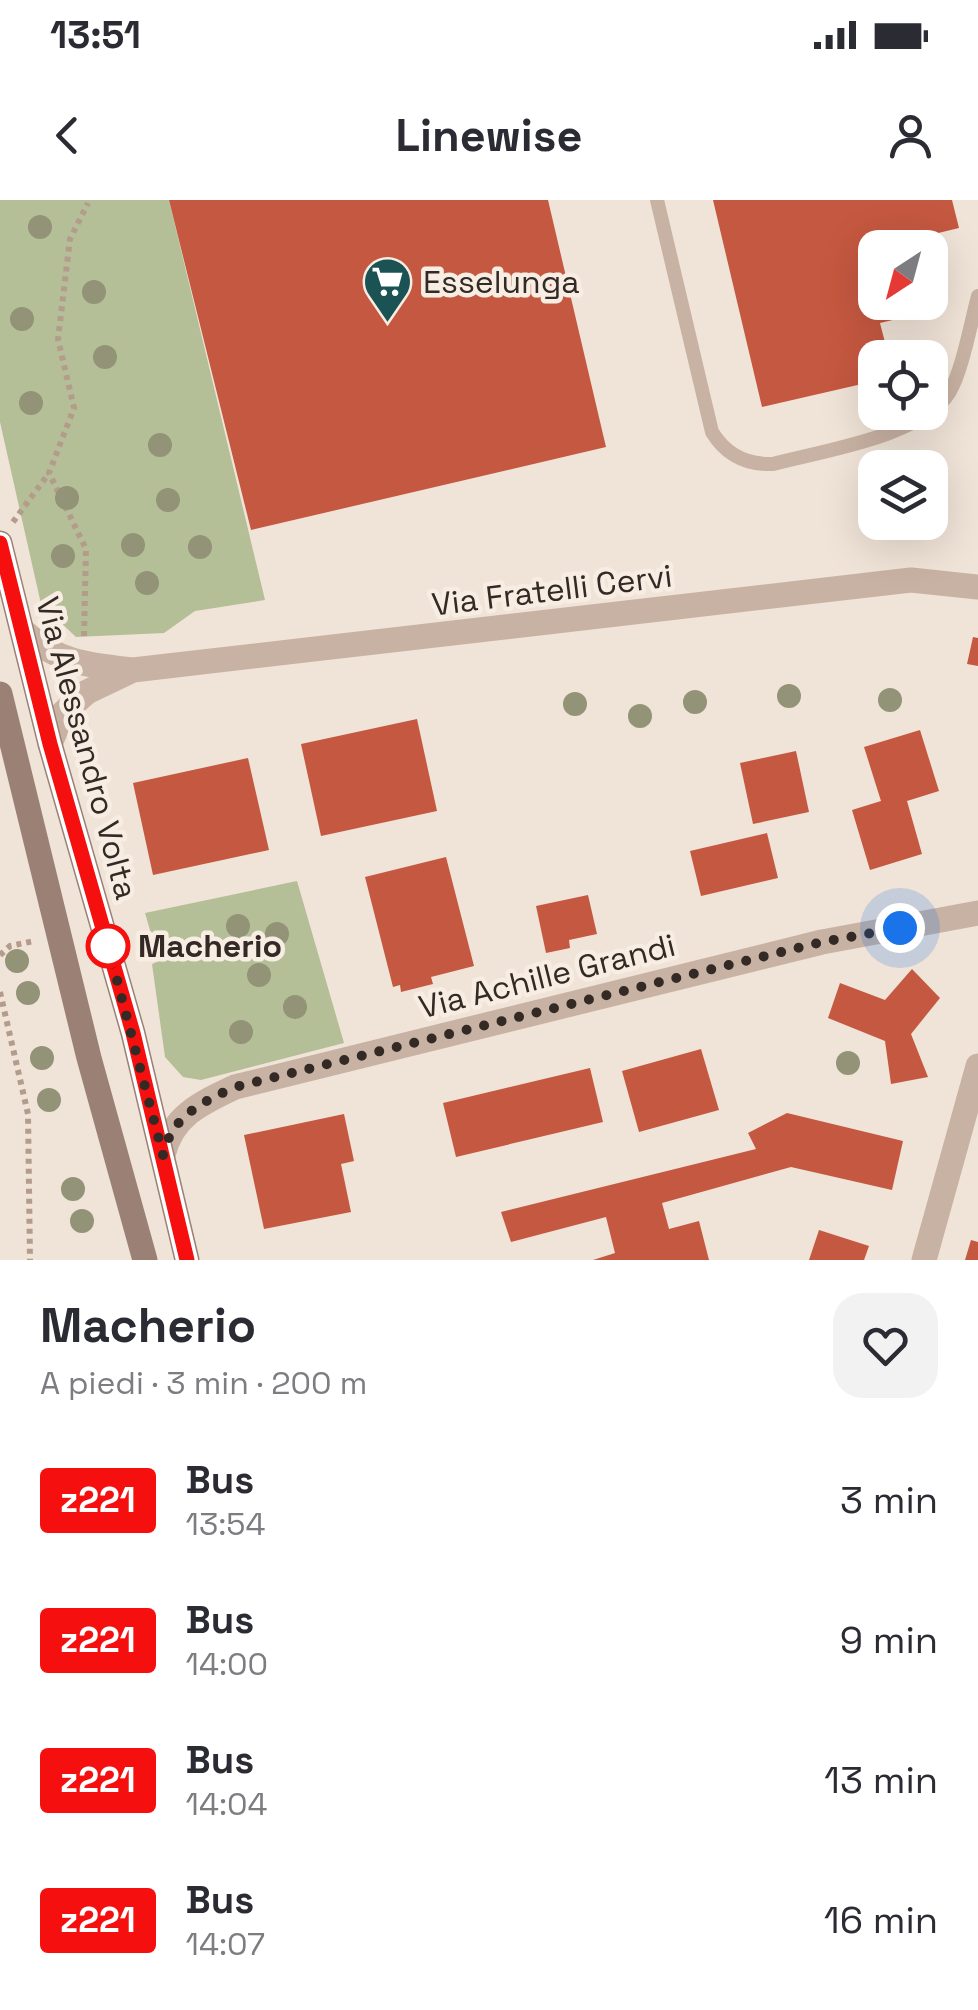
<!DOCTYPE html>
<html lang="it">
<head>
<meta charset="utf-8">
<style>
  body { margin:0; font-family:"Space Grotesk",sans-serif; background:#f2f2f3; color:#2b2b33; height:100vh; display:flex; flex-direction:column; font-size:38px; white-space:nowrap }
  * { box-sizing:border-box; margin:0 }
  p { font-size:32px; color:#7c7c81 }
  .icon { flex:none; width:55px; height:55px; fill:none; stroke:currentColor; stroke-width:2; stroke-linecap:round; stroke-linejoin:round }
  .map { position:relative; height:1060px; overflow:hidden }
  .drawer { display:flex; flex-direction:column; background:#fff; flex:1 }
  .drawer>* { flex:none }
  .badge { padding:0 20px; border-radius:8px; font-size:35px; line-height:65px }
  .needle { width:65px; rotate:216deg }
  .tools { position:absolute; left:858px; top:30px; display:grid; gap:20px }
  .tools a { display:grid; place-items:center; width:90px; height:90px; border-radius:20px; background:#fff; box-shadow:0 10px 40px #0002; font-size:50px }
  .you { position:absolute; width:50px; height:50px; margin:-25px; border:8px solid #fff; border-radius:50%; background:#1a73e8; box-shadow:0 0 0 15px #1a73e833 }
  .map>.badge { position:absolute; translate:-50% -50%; box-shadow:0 0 0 5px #fff }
  .round { display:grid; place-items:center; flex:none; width:105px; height:105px; border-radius:30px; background:#f2f2f3 }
  .head { display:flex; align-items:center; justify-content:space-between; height:170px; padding:0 40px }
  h1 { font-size:48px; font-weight:700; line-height:75px }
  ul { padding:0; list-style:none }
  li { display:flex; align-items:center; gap:30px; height:140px; padding:0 40px }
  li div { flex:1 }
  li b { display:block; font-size:38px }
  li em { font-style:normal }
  li .badge { min-width:110px; font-weight:700; text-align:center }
  .status { display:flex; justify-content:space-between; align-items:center; height:70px; padding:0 50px; background:#fff; direction:ltr }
  .status svg { height:28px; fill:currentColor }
  header { display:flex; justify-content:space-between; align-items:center; height:130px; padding:0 40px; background:#fff; font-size:45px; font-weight:700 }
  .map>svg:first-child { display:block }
  .green { fill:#b4bf97 }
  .building { fill:#c55840 }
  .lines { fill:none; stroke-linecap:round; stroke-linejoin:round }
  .path { stroke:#b49c8d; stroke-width:6; stroke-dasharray:5 5; stroke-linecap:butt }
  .service { stroke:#c8b2a3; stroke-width:14 }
  .minor { stroke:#c8b2a3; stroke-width:25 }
  .secondary { stroke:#9b8175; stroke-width:25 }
  .tree { fill:#929377 }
  .line-casing { stroke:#fff; stroke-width:22 }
  .line { stroke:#f50f0f; stroke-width:15 }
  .walk { stroke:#332925; stroke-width:10; stroke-dasharray:0 18 }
  .stop-dot { fill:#fff; stroke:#f50f0f; stroke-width:5 }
  .labels { text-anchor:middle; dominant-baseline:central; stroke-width:9; stroke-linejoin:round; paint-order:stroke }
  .poi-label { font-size:32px; fill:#332925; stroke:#f8ede3; text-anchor:start }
  .street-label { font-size:32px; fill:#332925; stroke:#f8ede3 }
  .stop-label { font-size:32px; font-weight:bold; fill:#332925; stroke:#f8ede3; text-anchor:start }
</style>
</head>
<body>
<div class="status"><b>13:51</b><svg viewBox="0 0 49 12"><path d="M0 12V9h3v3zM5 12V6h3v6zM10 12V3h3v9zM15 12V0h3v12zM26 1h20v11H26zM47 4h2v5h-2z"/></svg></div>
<header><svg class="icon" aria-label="back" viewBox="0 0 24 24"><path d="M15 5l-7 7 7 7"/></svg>Linewise<svg class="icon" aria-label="person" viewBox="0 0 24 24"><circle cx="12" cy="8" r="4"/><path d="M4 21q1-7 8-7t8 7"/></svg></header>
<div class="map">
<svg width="978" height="1060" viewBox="0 0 978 1060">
  <rect width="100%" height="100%" fill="#f0e3d7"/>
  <path class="green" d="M0,0H169L265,400L195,411L164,433L76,437L41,404L0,222Z
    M297,681L344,843L201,880L183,877L165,857L152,764L159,761L145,713Z"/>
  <path class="building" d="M169,0H548L606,247L251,330Z
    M713,0H952L959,28L905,41L906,48H875V102H920L922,113L880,123L889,158H875V181L762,207Z
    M870,280L875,282V313L860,307Z
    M884,322H917L913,333Z
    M973,437L978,438V466L967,464Z
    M417,519L437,611L321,636L301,544Z
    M920,530L939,591L907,601L922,654L870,670L852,610L881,601L864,547Z
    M796,551L809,612L753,624L740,563Z
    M248,558L269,650L153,675L133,583Z
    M767,633L778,678L701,696L690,651Z
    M446,657L474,766L431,777L433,784L401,792L400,785L393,787L365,677Z
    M588,695L597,734L569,740L570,748L546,753L536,706Z
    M912,769L940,798L911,834L928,877L891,884L885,841L828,818L840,783L885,800Z
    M701,849L719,910L639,932L622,871Z
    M590,868L603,922L456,957L443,903Z
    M787,913L903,941L892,990L791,967L662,1003L669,1029L699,1021L709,1060H593L615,1053L606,1017L511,1042L501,1012L756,949L748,933Z
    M344,914L354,961L341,964L351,1012L264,1029L244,935Z
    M819,1030L869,1046L864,1060H809Z
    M971,1040L978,1042V1060H965Z"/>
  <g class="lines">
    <path class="path" d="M13,322L49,273
      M84,436L86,349L49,273L74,208L58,139L70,39L88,3
      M0,755L10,746L34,741
      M0,792L28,914L30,1060"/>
    <path class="service" d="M657,0L712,232C726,255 747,265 773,264C821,251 923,236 949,193C962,172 971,122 978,96"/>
    <path class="minor" d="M23,431C58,463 87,465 133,470L911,380L978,387
      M50,544L63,513L87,492L133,470
      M163,955C172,916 201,903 235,887L822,742L978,713
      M924,1060L978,866"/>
    <path class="secondary" d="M0,343L50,544L133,833L187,1060
      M0,494L89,858L145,1060"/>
  </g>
  <g class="tree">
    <circle cx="40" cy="27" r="12"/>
    <circle cx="94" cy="92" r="12"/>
    <circle cx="22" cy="119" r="12"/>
    <circle cx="105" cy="157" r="12"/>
    <circle cx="31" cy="203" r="12"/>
    <circle cx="160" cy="245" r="12"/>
    <circle cx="67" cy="298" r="12"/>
    <circle cx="168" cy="300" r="12"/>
    <circle cx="133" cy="345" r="12"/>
    <circle cx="200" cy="347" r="12"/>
    <circle cx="63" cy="356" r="12"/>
    <circle cx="147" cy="383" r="12"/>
    <circle cx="789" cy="496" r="12"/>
    <circle cx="890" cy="500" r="12"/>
    <circle cx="695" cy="502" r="12"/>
    <circle cx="575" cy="504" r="12"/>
    <circle cx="640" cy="516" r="12"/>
    <circle cx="238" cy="726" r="12"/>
    <circle cx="277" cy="734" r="12"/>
    <circle cx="17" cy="761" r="12"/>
    <circle cx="259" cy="775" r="12"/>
    <circle cx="28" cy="793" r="12"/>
    <circle cx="295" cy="807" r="12"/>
    <circle cx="241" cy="832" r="12"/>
    <circle cx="42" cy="858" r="12"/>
    <circle cx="848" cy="863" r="12"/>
    <circle cx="49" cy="900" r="12"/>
    <circle cx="73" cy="989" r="12"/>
    <circle cx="82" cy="1021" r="12"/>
  </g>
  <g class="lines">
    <defs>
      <path id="line" d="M0,343L50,544L133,833L187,1060"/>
    </defs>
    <use href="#line" class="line-casing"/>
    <use href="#line" class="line"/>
    <path class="walk" d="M108,746L163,955C172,916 201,903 235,887L822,742L900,728"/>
  </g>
  <defs>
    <symbol id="supermarket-pin" viewBox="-11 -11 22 30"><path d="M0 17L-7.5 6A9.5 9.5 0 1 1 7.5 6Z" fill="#1b5354" stroke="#f8ede3"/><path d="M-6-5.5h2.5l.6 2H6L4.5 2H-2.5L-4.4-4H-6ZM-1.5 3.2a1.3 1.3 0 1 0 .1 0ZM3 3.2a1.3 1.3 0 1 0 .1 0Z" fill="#fff"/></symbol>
  </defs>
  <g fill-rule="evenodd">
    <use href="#supermarket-pin" x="360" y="54" width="55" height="75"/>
  </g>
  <circle class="stop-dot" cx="108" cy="746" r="20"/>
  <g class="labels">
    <g class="poi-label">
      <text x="423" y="82">Esselunga</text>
    </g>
    <g class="street-label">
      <text transform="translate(552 390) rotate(-7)">Via Fratelli Cervi</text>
      <text transform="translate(87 548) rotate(75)">Via Alessandro Volta</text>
      <text transform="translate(547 776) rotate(-14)">Via Achille Grandi</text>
    </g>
    <g class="stop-label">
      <text x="138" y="746">Macherio</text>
    </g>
  </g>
</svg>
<div class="tools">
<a><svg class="needle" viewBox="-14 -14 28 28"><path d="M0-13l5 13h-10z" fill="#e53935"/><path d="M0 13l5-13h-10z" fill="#7c7c81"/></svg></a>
<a><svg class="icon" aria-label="locate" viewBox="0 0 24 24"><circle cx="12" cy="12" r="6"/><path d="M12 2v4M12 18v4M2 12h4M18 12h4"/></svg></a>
<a><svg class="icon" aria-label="layers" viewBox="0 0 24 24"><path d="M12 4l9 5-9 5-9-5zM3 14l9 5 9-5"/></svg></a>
</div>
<div class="you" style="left:900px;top:728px"></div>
</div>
<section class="drawer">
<div class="head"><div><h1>Macherio</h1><p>A piedi · 3 min · 200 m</p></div><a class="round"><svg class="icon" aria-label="heart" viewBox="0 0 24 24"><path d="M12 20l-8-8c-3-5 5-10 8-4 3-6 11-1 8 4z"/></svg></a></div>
<ul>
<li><span class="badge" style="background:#f50f0f;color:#fff">z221</span><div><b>Bus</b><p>13:54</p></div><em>3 min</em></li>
<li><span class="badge" style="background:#f50f0f;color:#fff">z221</span><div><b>Bus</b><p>14:00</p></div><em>9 min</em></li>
<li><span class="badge" style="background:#f50f0f;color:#fff">z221</span><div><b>Bus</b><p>14:04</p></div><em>13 min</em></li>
<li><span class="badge" style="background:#f50f0f;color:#fff">z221</span><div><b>Bus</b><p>14:07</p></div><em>16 min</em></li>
</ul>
</section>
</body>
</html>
